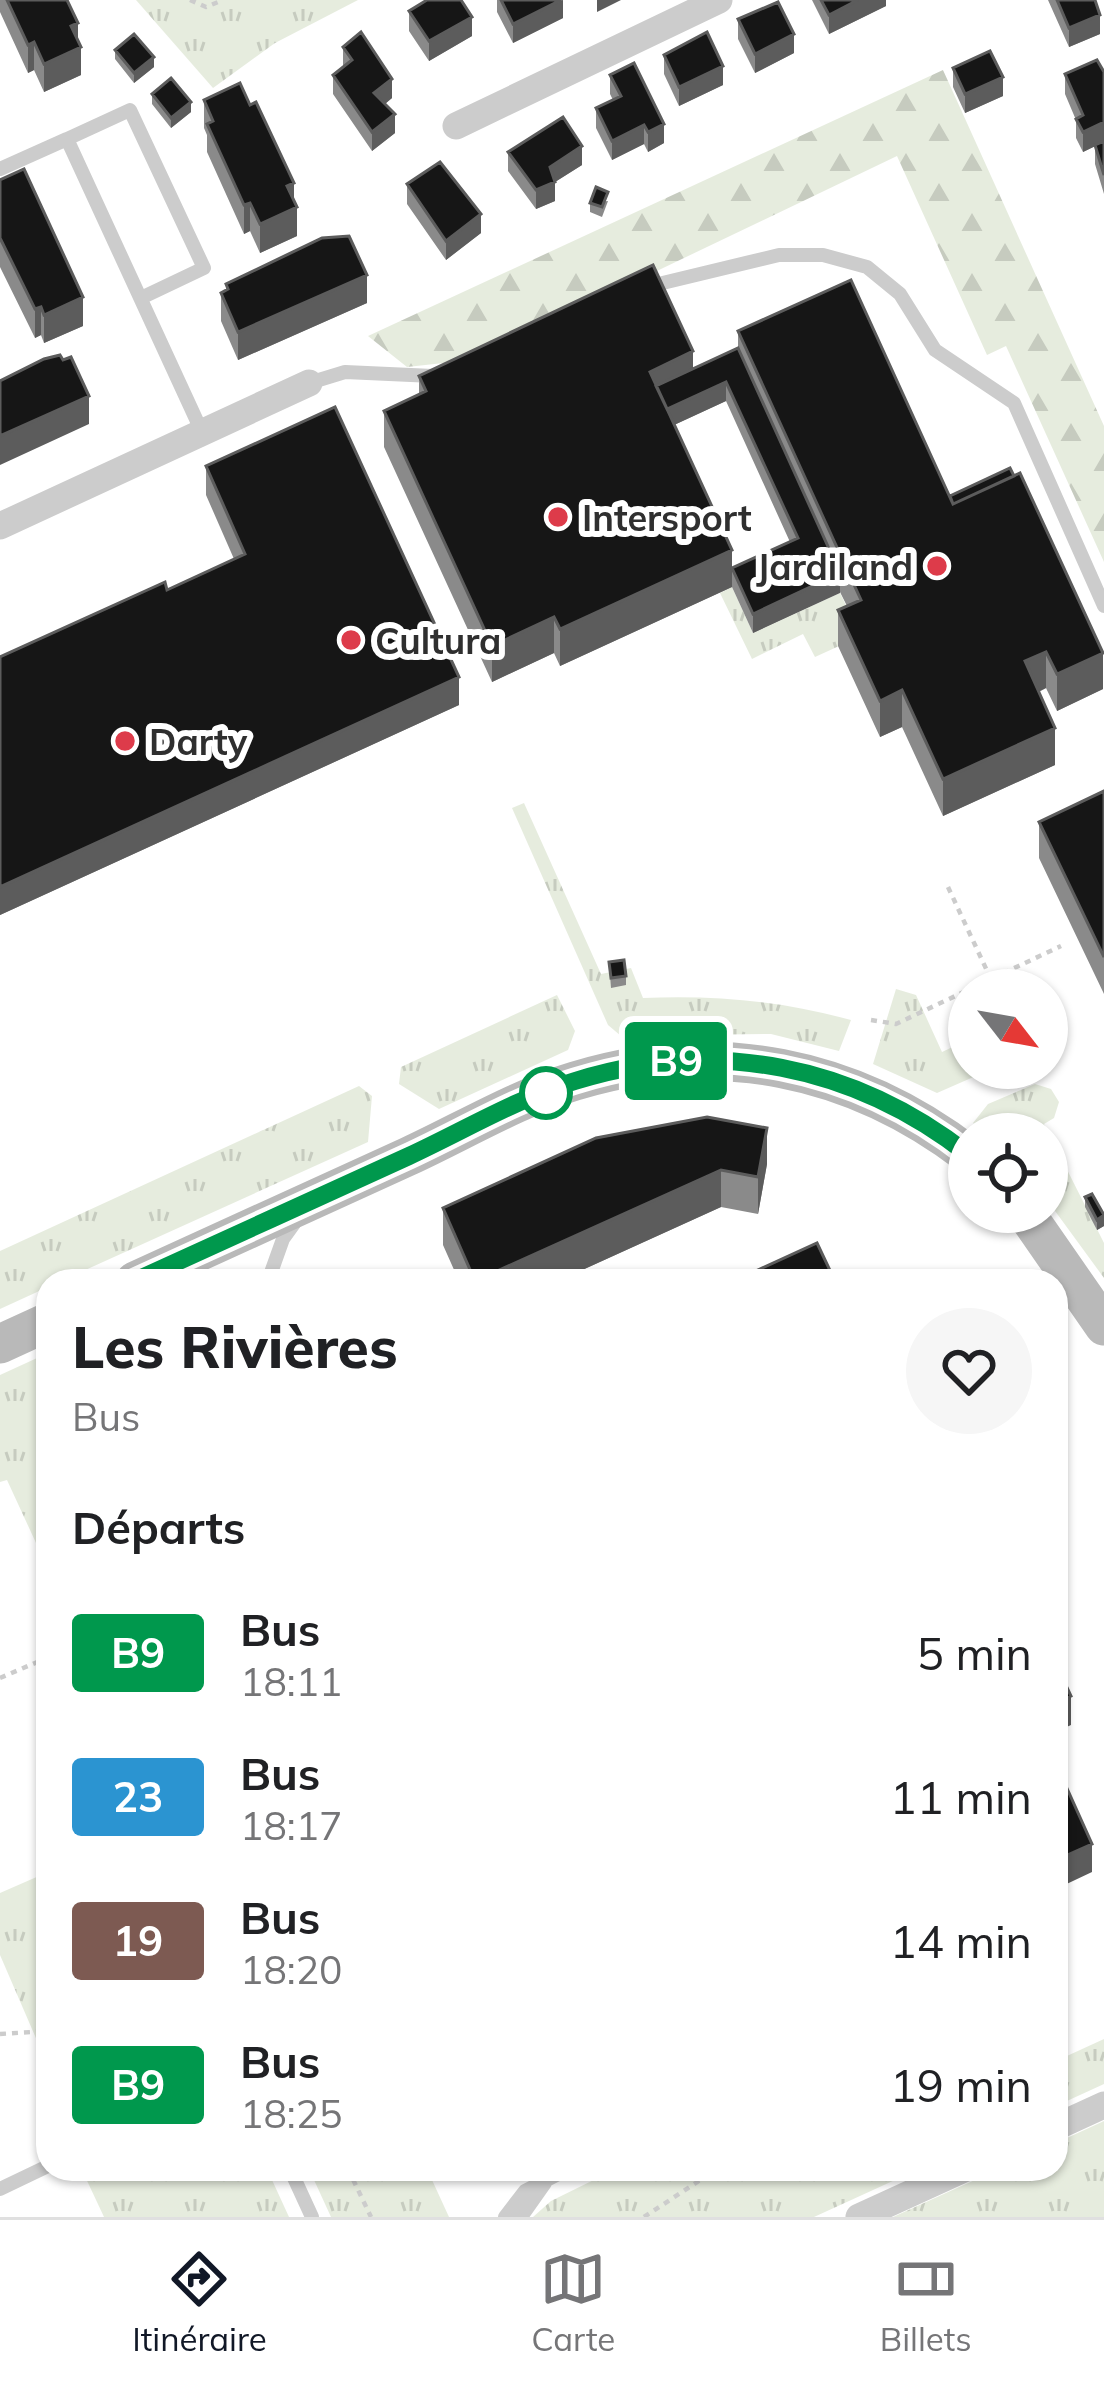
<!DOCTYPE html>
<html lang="fr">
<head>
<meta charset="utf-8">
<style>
  body { margin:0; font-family:Mulish,sans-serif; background:#f6f6f6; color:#202124; height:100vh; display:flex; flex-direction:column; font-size:45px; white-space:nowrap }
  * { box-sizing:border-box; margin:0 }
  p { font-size:39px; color:#757577 }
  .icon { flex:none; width:66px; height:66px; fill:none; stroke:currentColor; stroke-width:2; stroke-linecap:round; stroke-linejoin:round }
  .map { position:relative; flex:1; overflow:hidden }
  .side { position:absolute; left:36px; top:1269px; width:1032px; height:912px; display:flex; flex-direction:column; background:#fff; border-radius:36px; box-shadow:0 3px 9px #0004 }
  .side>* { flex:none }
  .badge { padding:0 24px; border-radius:9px; font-size:42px; line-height:78px }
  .needle { width:78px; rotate:121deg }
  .controls { position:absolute; left:948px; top:969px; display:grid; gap:24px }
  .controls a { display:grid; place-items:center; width:120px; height:120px; border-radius:50%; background:#fff; box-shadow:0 3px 9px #0004; font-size:60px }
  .map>.badge { position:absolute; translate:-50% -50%; box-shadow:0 0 0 6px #fff }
  h2 { padding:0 36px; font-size:45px; line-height:108px }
  .round { display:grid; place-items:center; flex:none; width:126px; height:126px; border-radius:63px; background:#f6f6f6 }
  .head { display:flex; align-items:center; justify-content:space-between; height:204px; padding:0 36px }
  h1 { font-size:57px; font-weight:800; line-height:90px }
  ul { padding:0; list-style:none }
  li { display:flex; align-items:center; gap:36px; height:144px; padding:0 36px }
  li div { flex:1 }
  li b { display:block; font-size:45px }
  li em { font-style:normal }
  li .badge { min-width:132px; font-weight:700; text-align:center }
  .tabs { display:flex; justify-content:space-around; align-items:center; height:168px; border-top:3px solid #e0e0e0; background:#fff; font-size:33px; color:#757577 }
  .tabs a { display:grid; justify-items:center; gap:6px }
  .tabs .selected { color:#111827 }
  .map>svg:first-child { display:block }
  .grass { fill:url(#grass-tufts) }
  .forest { fill:url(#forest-firs) }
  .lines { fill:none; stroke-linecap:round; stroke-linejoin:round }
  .path { stroke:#ccc; stroke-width:4.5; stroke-dasharray:6 6; stroke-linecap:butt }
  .lane { stroke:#ccc; stroke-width:14 }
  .street { stroke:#ccc; stroke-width:27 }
  .secondary { stroke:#b9b9b9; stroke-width:39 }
  .wall { fill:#8a8a8a; fill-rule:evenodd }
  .shaded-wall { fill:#5c5c5c }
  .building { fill:#161616; stroke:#5c5c5c; stroke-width:3 }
  .line-casing { stroke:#fff; stroke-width:27 }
  .line { stroke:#00984d; stroke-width:18 }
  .poi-dot { fill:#dd3b4a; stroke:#fff; stroke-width:4.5 }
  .stop-dot { fill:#fff; stroke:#00984d; stroke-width:6 }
  .labels { text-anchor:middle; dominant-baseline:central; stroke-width:12; stroke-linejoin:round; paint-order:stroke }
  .poi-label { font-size:36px; font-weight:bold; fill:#2f2f2f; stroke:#fff; text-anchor:start }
</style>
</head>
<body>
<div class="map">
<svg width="1104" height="2217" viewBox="0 0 1104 2217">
  <defs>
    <pattern id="grass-tufts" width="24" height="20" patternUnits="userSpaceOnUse" patternTransform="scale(3)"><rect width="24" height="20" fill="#e6ecde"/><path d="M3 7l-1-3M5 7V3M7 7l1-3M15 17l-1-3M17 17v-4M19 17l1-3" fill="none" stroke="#c6cbbf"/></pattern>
    <pattern id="forest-firs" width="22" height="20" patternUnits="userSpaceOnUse" patternTransform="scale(3)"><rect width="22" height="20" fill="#e6ecde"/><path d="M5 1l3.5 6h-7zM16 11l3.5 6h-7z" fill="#c6cbbf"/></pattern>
  </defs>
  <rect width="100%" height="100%" fill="#fff"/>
  <path class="grass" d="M136,0H358L275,43L213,88Z
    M732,587L753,633L840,593L861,636L815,657L803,634L752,659L720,593Z
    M524,803L601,974L631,968L643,998C716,995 781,1001 851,1020L839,1051L771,1034L621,1036L608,1025L512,808Z
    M896,989L916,995L942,1052L961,1043L969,1068H994L937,1093L873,1064Z
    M557,995L575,1031L568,1050L439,1109L399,1084L401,1067Z
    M1035,1084L1051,1089L1059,1102L1054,1118L1044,1124L1104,1243V1278L1047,1200V1134H985L973,1123L988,1104Z
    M359,1086L372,1096L368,1142L61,1281H48V1287L0,1309V1251Z
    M48,1353V1569L7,1480L0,1482V1375Z
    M48,1872V2066L0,1955V1893Z
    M1104,2039V2084L1056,2106V2061Z
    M1104,2121V2217H893L999,2169H1056V2143Z
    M267,2169L289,2217H104L82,2170Z
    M309,2169H427L449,2217H331Z
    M616,2169H765L773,2180L799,2169H919L814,2217H533L551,2201Z"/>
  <path class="forest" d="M943,70L1104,426V562L1006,346L987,355L897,156L471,360L407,367L368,336Z"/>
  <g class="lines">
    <path class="path" d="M190,0L206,7L223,0
      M948,887L996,990
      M871,1020L896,1024L1061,946
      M0,1678L42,1660
      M0,2034L48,2031
      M348,2169L371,2217
      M644,2217L717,2169"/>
    <path class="lane" d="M67,139L130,110L204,268L143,297
      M0,169L67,139L202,432
      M646,287L779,255H823L867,267L900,294L935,350L1014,403L1104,606
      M309,383L345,372L433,376
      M181,1268L211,1281
      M268,1281L283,1239L296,1221
      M290,2169L312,2217
      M0,2189L48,2166
      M505,2217L525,2191L568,2169
      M521,2217L545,2183"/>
    <path class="street" d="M456,126L719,0
      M0,526L309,383
      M1056,2127L1104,2105
      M859,2217L964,2169"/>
    <path class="secondary" d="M1025,1212L1104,1326
      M135,1281C226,1239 318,1198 409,1156C463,1131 518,1098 575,1081C716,1038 853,1066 969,1155
      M0,1344L48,1322"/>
  </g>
  <path class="wall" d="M0,0H67L78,40L81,75L44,92L34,70L28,73L0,12Z
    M497,0H563V18L513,43L497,12Z
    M812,0H886V6L829,34Z
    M1048,0H1095L1100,34L1069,47Z
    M409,11L472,36L429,61L409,31Z
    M738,19L794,53L755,73L738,39Z
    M343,47L392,98L385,104L395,133L372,151L333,94V75L343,67Z
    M115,50L154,67L134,83L115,59Z
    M664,55L723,85L679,106L664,74Z
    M953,68L1003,96L965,113L953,87Z
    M1104,72V194L1095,164V146L1083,152L1076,138V120L1065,94V74Z
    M610,75L664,143L648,152L644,144L612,160L596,128V108L613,100L610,94Z
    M152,94L191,112L171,128L152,104Z
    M204,100L294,200L297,236L260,253L250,231L244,234L207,152V135L204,128Z
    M508,152L582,165L555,182V201L536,209L508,171Z
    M0,180L83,326L44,343L41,335L35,338L0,267Z
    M407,184L481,233L446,260L407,204Z
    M608,201L602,217L590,212V203Z
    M226,284L367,303L238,360L221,321V293L226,291Z
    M738,331L950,496L1103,689L1057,711L1046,688L1039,692L1055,765L943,816L902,727L880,737L838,646V610L847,606L840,592L753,633L732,587L560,666L554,653L492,682L384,447V411L419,394V376L693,369L738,349ZM726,401L790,542L732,568L674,425Z
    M206,466L459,705L0,915V657L167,590L234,559L206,495Z
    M1104,791V994L1039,858V822Z
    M609,962L626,976V985L611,988Z
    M767,1164L758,1214L721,1207L558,1281H459L443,1245V1208Z
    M1085,1197L1104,1215V1226L1097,1230L1085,1207Z"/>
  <path class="shaded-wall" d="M563,0V18L513,43V24Z
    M597,0H621L597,12Z
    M858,0H886V6L829,34V15Z
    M1100,15V34L1069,47V28Z
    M472,17V36L429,61V41Z
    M78,23V48L81,47V75L44,92V64L71,26Z
    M794,34V53L755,73V54Z
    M34,42V70L28,73V45Z
    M154,57V67L134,83V73Z
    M723,66V85L679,106V87Z
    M1003,77V96L965,113V94Z
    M392,79V98L374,113V93Z
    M191,102V112L171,128V118Z
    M395,114V133L372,151V132Z
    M1104,122V142L1083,152V132Z
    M664,124V143L648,152V132Z
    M644,125V144L612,160V141Z
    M582,146V165L555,182V201L536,209V190L550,167Z
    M294,183V209L297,207V236L260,253V224L287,186Z
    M250,203V231L244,234V205Z
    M481,214V233L446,260V241Z
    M367,275V303L238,360V332Z
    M83,297V326L44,343V315Z
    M41,307V335L35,338V309Z
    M693,351V388L657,405L650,372Z
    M726,382V401L661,431V412Z
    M89,396V424L0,465V436Z
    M732,550V587L560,666V629Z
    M840,573V593L753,633V614Z
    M554,617V653L492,682V646Z
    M1046,652V688L1025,698V661Z
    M1103,653V689L1057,711V674Z
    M459,677V705L0,915V887Z
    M902,690V727L880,737V701Z
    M1055,728V765L943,816V779Z
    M767,1128V1164L758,1214V1177Z
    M721,1170V1207L558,1281H478Z
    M1104,1216V1226L1097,1230V1220Z
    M1071,1696V1725L1056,1732V1703Z
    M1092,1844V1872L1056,1889V1860Z
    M1064,2022V2050L1056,2054V2026Z"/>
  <path class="building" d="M7,0H67L78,23L71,26L81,47L44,64L34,42L28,45Z
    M427,0H461L472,17L429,41L409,11Z
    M501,0H561L513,24Z
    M821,0H858L829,15Z
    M1057,0H1095L1100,15L1069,28Z
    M778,2L794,34L755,54L738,19Z
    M361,32L392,79L374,93L395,114L372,132L333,75L352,60L343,47Z
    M707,32L723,66L679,87L664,55Z
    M134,34L154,57L134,73L115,50Z
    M990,51L1003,77L965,94L953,68Z
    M1097,60L1104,72V122L1083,132L1076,119L1083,115L1065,74Z
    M634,63L664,124L648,132L644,125L612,141L596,108L621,96L610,75Z
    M171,78L191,102L171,118L152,94Z
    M240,83L250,105L256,102L294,183L287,186L297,207L260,224L250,203L244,205L207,124L213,121L204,100Z
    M563,117L582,146L550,167L555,182L536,190L508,152Z
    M1104,141V175L1095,145Z
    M440,162L481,214L446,241L407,184Z
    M24,169L83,297L44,315L41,307L35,309L0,238V180Z
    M596,187L608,192L602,207L590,203Z
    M349,236L367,275L238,332L221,293L228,289L226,284L322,238Z
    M653,265L693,351L650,372L732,550L560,629L554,617L492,646L384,411L426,391L419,376Z
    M851,280L953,504L1020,473L1103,653L1057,674L1046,652L1025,661L1055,728L943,779L902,690L880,701L838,610L861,600L738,331Z
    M738,348L840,573L753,614L732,568L798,538L726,382L667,409L656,386Z
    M60,355L63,360L71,357L89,396L0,436V381L44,359Z
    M335,407L459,677L0,887V657L165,582L167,590L245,554L206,466Z
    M1010,468L1014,476L953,504L950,496Z
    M1104,791V957L1039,822Z
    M624,960L626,976L611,978L609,962Z
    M707,1117L767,1128L758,1177L721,1170L475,1281L443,1208L596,1138Z
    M1092,1194L1104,1215L1097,1220L1085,1197Z
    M817,1243L835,1281H734Z
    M1056,1664L1071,1696L1056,1703Z
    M1056,1764L1092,1844L1056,1860Z
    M1056,2004L1064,2022L1056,2026Z"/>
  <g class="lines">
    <defs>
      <path id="line" d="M135,1281C226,1239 318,1198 409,1156C463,1131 518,1098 575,1081C715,1037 854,1065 969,1155"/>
    </defs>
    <use href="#line" class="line-casing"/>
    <use href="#line" class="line"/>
  </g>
  <g class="poi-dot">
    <circle cx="558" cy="517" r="12"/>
    <circle cx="937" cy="566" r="12"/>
    <circle cx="351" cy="640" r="12"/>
    <circle cx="125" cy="741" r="12"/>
  </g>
  <circle class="stop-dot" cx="546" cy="1093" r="24"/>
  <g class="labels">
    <g class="poi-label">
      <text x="582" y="517">Intersport</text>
      <text x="913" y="566" text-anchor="end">Jardiland</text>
      <text x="375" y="640">Cultura</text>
      <text x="149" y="741">Darty</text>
    </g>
  </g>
</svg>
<div class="controls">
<a><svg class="needle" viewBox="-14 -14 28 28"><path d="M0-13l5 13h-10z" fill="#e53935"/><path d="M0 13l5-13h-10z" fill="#757577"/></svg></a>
<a><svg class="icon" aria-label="locate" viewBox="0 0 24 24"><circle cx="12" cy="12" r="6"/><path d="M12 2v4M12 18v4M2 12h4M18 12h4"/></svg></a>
</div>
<b class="badge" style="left:676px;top:1061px;background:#00984d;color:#fff">B9</b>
<section class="side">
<div class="head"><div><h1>Les Rivières</h1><p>Bus</p></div><a class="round"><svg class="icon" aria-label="heart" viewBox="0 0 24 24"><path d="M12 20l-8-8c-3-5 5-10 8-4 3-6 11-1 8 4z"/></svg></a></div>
<h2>Départs</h2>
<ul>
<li><span class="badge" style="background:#00984d;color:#fff">B9</span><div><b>Bus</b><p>18:11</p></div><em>5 min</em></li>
<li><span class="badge" style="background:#2b94d1;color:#fff">23</span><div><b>Bus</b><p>18:17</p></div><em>11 min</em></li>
<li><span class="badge" style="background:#7d5a52;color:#fff">19</span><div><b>Bus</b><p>18:20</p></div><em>14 min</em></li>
<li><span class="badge" style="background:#00984d;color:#fff">B9</span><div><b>Bus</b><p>18:25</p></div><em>19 min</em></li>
</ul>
</section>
</div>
<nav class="tabs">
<a class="selected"><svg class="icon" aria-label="directions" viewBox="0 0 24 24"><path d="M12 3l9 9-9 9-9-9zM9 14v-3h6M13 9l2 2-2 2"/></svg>Itinéraire</a>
<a><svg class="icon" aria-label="map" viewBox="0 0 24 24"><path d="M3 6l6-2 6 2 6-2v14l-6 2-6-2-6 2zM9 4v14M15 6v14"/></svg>Carte</a>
<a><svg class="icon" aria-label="tickets" viewBox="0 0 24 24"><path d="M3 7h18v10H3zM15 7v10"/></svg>Billets</a>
</nav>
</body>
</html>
